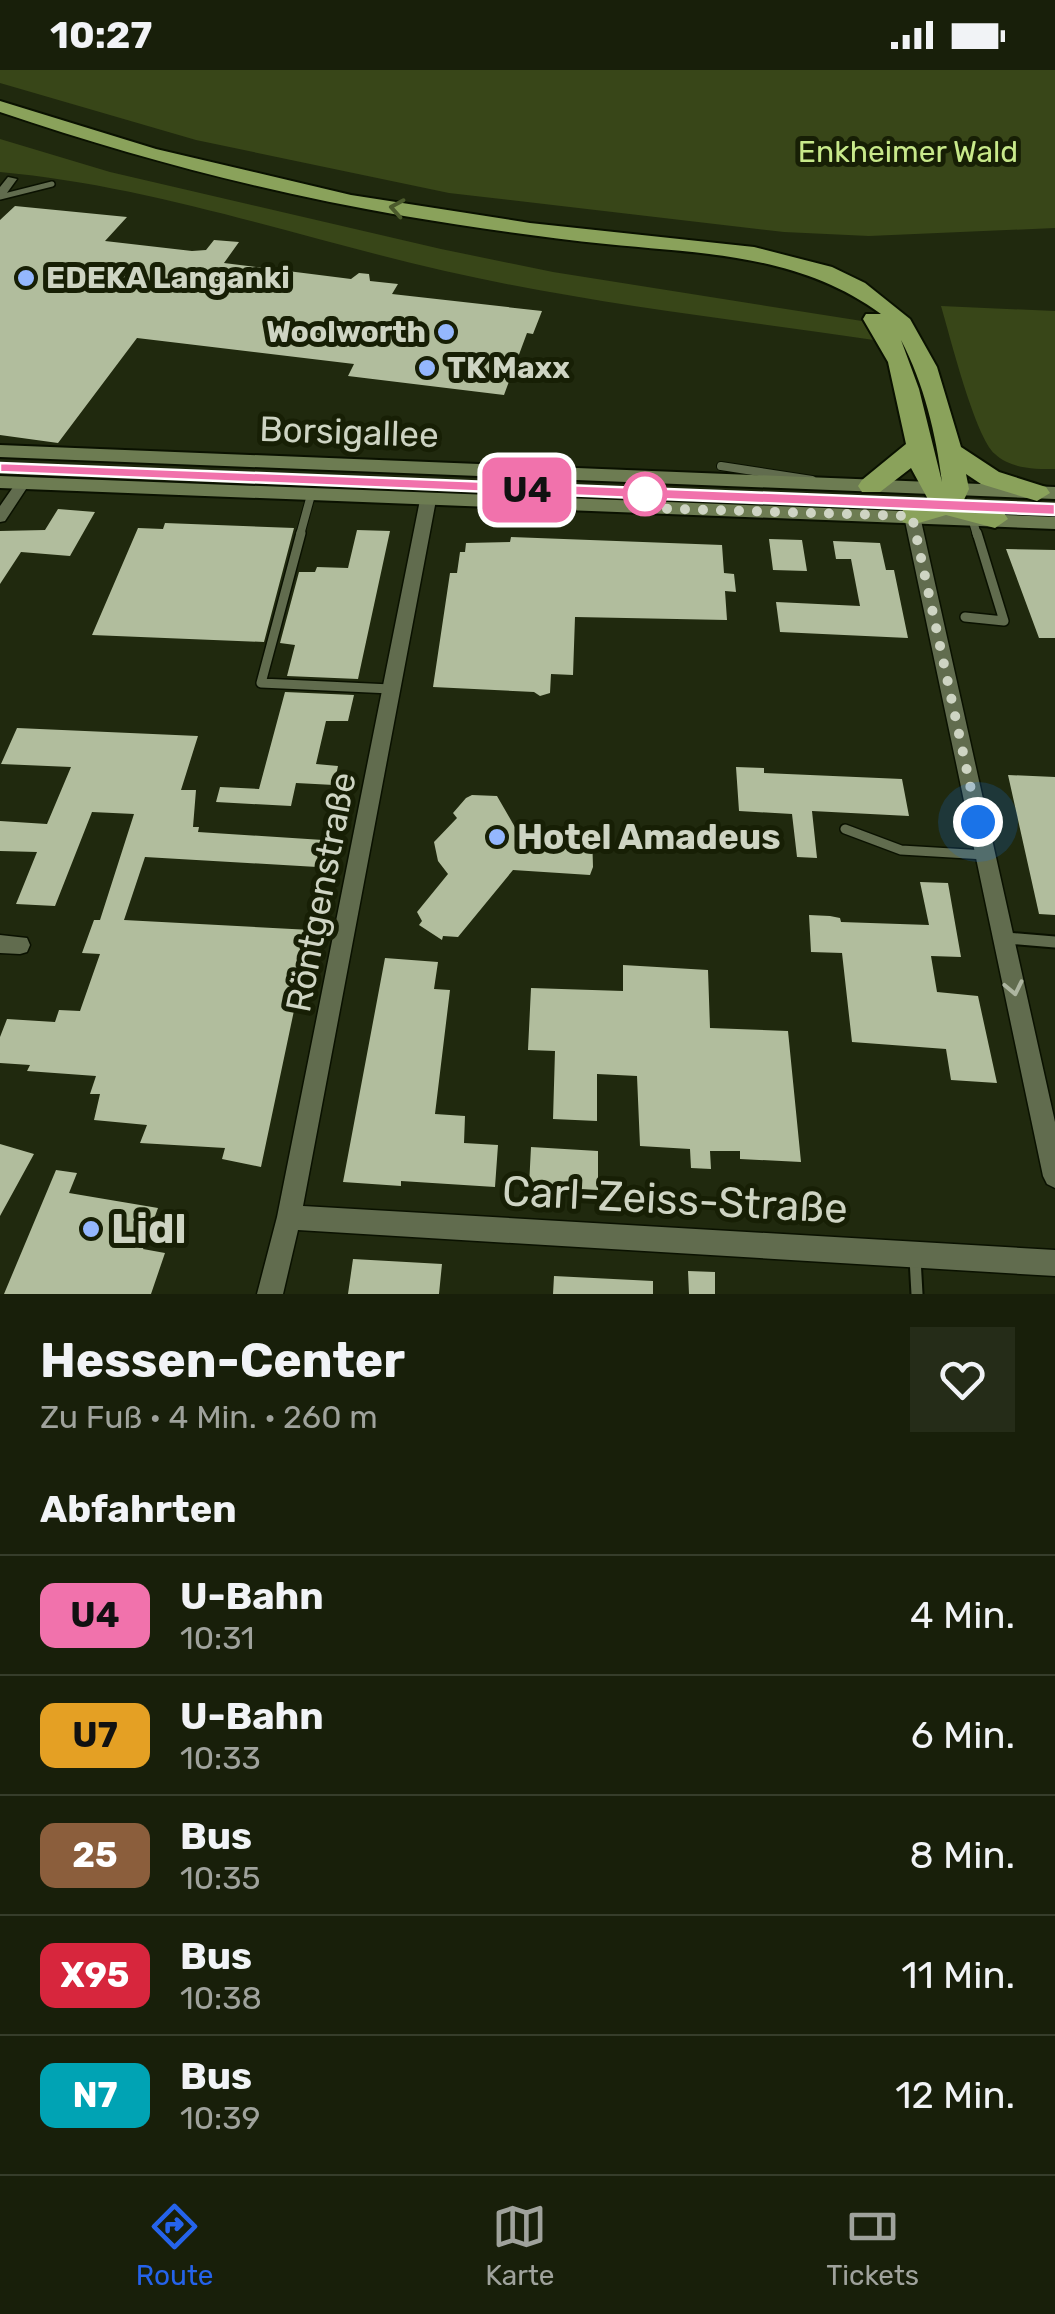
<!DOCTYPE html>
<html lang="de">
<head>
<meta charset="utf-8">
<style>
  body { margin:0; font-family:Rubik,sans-serif; background:#252c18; color:#f1f3f6; height:100vh; display:flex; flex-direction:column; font-size:38px; white-space:nowrap }
  * { box-sizing:border-box; margin:0 }
  p { font-size:32px; color:#9fa29c }
  .icon { flex:none; width:55px; height:55px; fill:none; stroke:currentColor; stroke-width:2; stroke-linecap:round; stroke-linejoin:round }
  .map { position:relative; height:1224px; overflow:hidden }
  .sheet { display:flex; flex-direction:column; background:#181f0a; flex:1 }
  .sheet>* { flex:none }
  .badge { padding:0 20px; border-radius:15px; font-size:35px; line-height:65px }
  .you { position:absolute; width:50px; height:50px; margin:-25px; border:8px solid #fff; border-radius:50%; background:#1a73e8; box-shadow:0 0 0 15px #1a73e833 }
  .map>.badge { position:absolute; translate:-50% -50%; box-shadow:0 0 0 5px #fff }
  h2 { padding:0 40px; font-size:38px; line-height:90px }
  .round { display:grid; place-items:center; flex:none; width:105px; height:105px; border-radius:0px; background:#252c18 }
  .overview { display:flex; align-items:center; justify-content:space-between; height:170px; padding:0 40px }
  h1 { font-size:48px; font-weight:700; line-height:75px }
  ul { padding:0; list-style:none }
  li { display:flex; align-items:center; gap:30px; height:120px; padding:0 40px; border-top:2px solid #363d2b }
  li div { flex:1 }
  li b { display:block; font-size:38px }
  li em { font-style:normal }
  li .badge { min-width:110px; font-weight:700; text-align:center }
  .status { display:flex; justify-content:space-between; align-items:center; height:70px; padding:0 50px; background:#181f0a; direction:ltr }
  .status svg { height:28px; fill:currentColor }
  .tabs { display:flex; justify-content:space-around; align-items:center; height:140px; border-top:2px solid #363d2b; background:#181f0a; font-size:28px; color:#9fa29c }
  .tabs a { display:grid; justify-items:center; gap:5px }
  .tabs .on { color:#2563eb }
  .map>svg:first-child { display:block }
  .green { fill:#384618 }
  .building { fill:#b1bd9d }
  .lines { fill:none; stroke-linecap:round; stroke-linejoin:round }
  .lane-far3-casing { stroke:#0a1100; stroke-width:8 }
  .lane-far2-casing { stroke:#0a1100; stroke-width:10 }
  .lane-far1-casing { stroke:#0a1100; stroke-width:12 }
  .lane-casing { stroke:#0a1100; stroke-width:15 }
  .street-casing { stroke:#0a1100; stroke-width:3 }
  .secondary-casing { stroke:#0a1100; stroke-width:4 }
  .highway-casing { stroke:#0a1100; stroke-width:4 }
  .lane-far3 { stroke:#616c4e; stroke-width:5 }
  .lane-far2 { stroke:#616c4e; stroke-width:8 }
  .lane-far1 { stroke:#616c4e; stroke-width:9 }
  .lane { stroke:#616c4e; stroke-width:11 }
  .street { fill:#616c4e; fill-rule:evenodd }
  .secondary { fill:#6d7c52; fill-rule:evenodd }
  .highway { fill:#8aa25b; fill-rule:evenodd }
  .tram { stroke:#b2b9a6; stroke-width:2.5 }
  .oneway { stroke:#4b5a2c }
  .oneway2 { stroke:#adb5a0 }
  .line { fill:#f172ac; stroke:#fff; stroke-width:2.5 }
  .walk { stroke:#ced4c3; stroke-width:10; stroke-dasharray:0 18 }
  .poi-dot { fill:#94b7fd; stroke:#171f05; stroke-width:4 }
  .stop-dot { fill:#fff; stroke:#f172ac; stroke-width:5 }
  .labels { text-anchor:middle; dominant-baseline:central; stroke-width:10; stroke-linejoin:round; paint-order:stroke }
  .far-park-label { font-size:30px; fill:#c8e98a; stroke:#171f05 }
  .far-poi-label { font-size:30px; font-weight:bold; fill:#ced4c3; stroke:#171f05; text-anchor:start }
  .street-label { font-size:35px; fill:#ced4c3; stroke:#171f05 }
  .poi-label { font-size:35px; font-weight:bold; fill:#ced4c3; stroke:#171f05; text-anchor:start }
  .near-street-label { font-size:42px; fill:#ced4c3; stroke:#171f05 }
  .near-poi-label { font-size:42px; font-weight:bold; fill:#ced4c3; stroke:#171f05; text-anchor:start }
</style>
</head>
<body>
<div class="status"><b>10:27</b><svg viewBox="0 0 49 12"><path d="M0 12V9h3v3zM5 12V6h3v6zM10 12V3h3v9zM15 12V0h3v12zM26 1h20v11H26zM47 4h2v5h-2z"/></svg></div>
<div class="map">
<svg width="1055" height="1224" viewBox="0 0 1055 1224">
  <rect width="100%" height="100%" fill="#20290e"/>
  <path class="green" d="M0,0H1055V158L869,166L784,162L449,123L196,70L0,13Z
    M0,69L110,102L441,179L553,202L862,251L874,270C731,249 586,233 445,201C296,167 153,116 0,102Z
    M941,236L1055,241V399C1035,399 1011,399 995,384C975,367 950,266 941,236Z"/>
  <path class="building" d="M15,136L127,147L105,171L192,181L206,180L214,170L239,172L224,193L351,209L359,203L369,204L370,211L398,214L392,224L542,241L533,264L527,263L504,325L348,306L354,294L137,268L58,373L0,365V150Z
    M58,439L95,442L70,486L21,482L0,514V461L45,460Z
    M165,453L294,458L264,572L92,565L138,458L163,459Z
    M357,460L390,461L358,609L287,606L295,575L280,573L299,502H315L317,497L348,498Z
    M511,467L722,475L724,503L734,504L736,522L725,521L727,550L575,547L573,605L551,604L550,623L540,626L534,622L433,617L450,503H457L460,482H465L466,473L510,472Z
    M769,469L802,470L807,501L773,500Z
    M833,471L880,473L886,500H894L908,568L780,562L776,532L860,536L851,489H836Z
    M1006,479L1055,480V568H1039Z
    M285,622L354,625L348,651H326L316,694L338,696L334,715L296,713L291,736L216,732L220,717L259,719Z
    M17,658L198,666L181,720H196L193,757H199L198,762L323,770L317,797L145,787L124,850L311,860L261,1097L222,1089L225,1078L140,1073L147,1055L94,1050L100,1024H90L96,1006L27,1001L30,995L0,993V967L7,949L55,952L59,940L80,941L100,884L82,883L94,850H100L134,744L92,742L55,836L16,834L37,782L0,781V751L47,754L71,697L1,694Z
    M736,697L764,698V703L902,709L909,746L812,741L817,788L797,787L792,744L739,741Z
    M1008,705L1055,707V845L1039,844Z
    M472,725L497,726L516,759L592,763L593,797L590,805L513,800L458,867L443,866L442,870L419,855L422,851L417,842L448,804L438,791L434,772L457,748L453,743L466,728Z
    M920,812L948,813L961,887L931,886L937,922L978,926L997,1013L951,1010L946,979L852,972L842,883L811,882L809,845L830,846L840,848L841,852L929,855Z
    M385,888L438,892L434,919L450,920L435,1044L465,1046L464,1073L498,1075L495,1117L401,1111V1116L343,1112Z
    M623,895L708,900L710,958L788,961L801,1092L740,1089V1081H710L711,1099L691,1098L690,1079L640,1076L637,1006L597,1004V1051L553,1049L555,981L528,980L531,918L623,921Z
    M0,1074L34,1084L0,1146Z
    M531,1077L598,1081V1120L529,1116Z
    M56,1100L77,1103L69,1123L158,1138L143,1179L165,1183L151,1224H4Z
    M353,1189L442,1194L439,1224H348Z
    M688,1201L715,1202V1224H689Z
    M554,1206L653,1211V1224H553Z"/>
  <g class="lines">
    <defs>
      <path id="lane-far3" d="M0,127L52,114"/>
      <path id="lane-far2" d="M721,396L812,410
        M972,448L977,465
        M300,465L311,425"/>
      <path id="lane-far1" d="M301,463L261,613L391,619
        M965,547L1004,551L977,463
        M845,759L901,780L985,785"/>
      <path id="lane" d="M1006,868L1055,872
        M915,1188L917,1224"/>
      <path id="street" d="M8,107L17,109L4,127L0,128V117Z
        M23,408L30,413L5,451L0,452V436L18,410Z
        M428,425L436,430L303,1136L1055,1180V1206L298,1160L283,1224H257L277,1147L420,430Z
        M912,441L920,446L1055,1052V1118L1047,1114L1043,1106L904,446Z
        M0,865L27,868L30,875L27,882L20,884L0,883Z"/>
      <path id="secondary" d="M0,375L1055,417V429L0,387Z
        M0,406L1055,447V459L0,418Z"/>
      <path id="highway" d="M0,31L156,79L351,125L530,153L754,177L832,197L865,213L910,249L937,297L961,377L999,402L1046,417L1050,423L1037,431L981,414L966,404L969,419L963,432L1004,443L1008,449L995,458L946,445L912,455L903,452L899,446L903,440L930,433L911,398L880,422H862L858,416L862,410L906,374L888,292L863,249L866,244H881C799,184 704,184 606,174C539,167 471,157 404,146C266,122 132,87 0,42ZM901,270C924,314 936,364 942,412L919,319Z"/>
    </defs>
    <use href="#lane-far3" class="lane-far3-casing"/>
    <use href="#lane-far2" class="lane-far2-casing"/>
    <use href="#lane-far1" class="lane-far1-casing"/>
    <use href="#lane" class="lane-casing"/>
    <use href="#street" class="street-casing"/>
    <use href="#secondary" class="secondary-casing"/>
    <use href="#highway" class="highway-casing"/>
    <use href="#lane-far3" class="lane-far3"/>
    <use href="#lane-far2" class="lane-far2"/>
    <use href="#lane-far1" class="lane-far1"/>
    <use href="#lane" class="lane"/>
    <use href="#street" class="street"/>
    <use href="#secondary" class="secondary"/>
    <use href="#highway" class="highway"/>
    <path class="tram" d="M0,398L1055,439"/>
  </g>
  <defs><path id="oneway-chevron" d="M-2-3.5L2.5 0L-2 3.5" fill="none" stroke-width="1.6" stroke-linecap="round" stroke-linejoin="round" transform="scale(2.5)"/></defs>
  <use class="oneway" href="#oneway-chevron" transform="translate(397 138) rotate(-170)"/>
  <use class="oneway2" href="#oneway-chevron" transform="translate(1014 918) rotate(78)"/>
  <path class="line" d="M0,393L1055,434V445L0,402Z"/>
  <g class="lines">
    <path class="walk" d="M645,424V438L912,446L978,752"/>
  </g>
  <g class="poi-dot">
    <circle cx="26" cy="208" r="10"/>
    <circle cx="446" cy="262" r="10"/>
    <circle cx="427" cy="298" r="10"/>
    <circle cx="497" cy="767" r="10"/>
    <circle cx="91" cy="1159" r="10"/>
  </g>
  <circle class="stop-dot" cx="645" cy="424" r="20"/>
  <g class="labels">
    <g class="far-park-label">
      <text x="908" y="82">Enkheimer Wald</text>
    </g>
    <g class="far-poi-label">
      <text x="46" y="208">EDEKA Langanki</text>
      <text x="426" y="262" text-anchor="end">Woolworth</text>
      <text x="447" y="298">TK Maxx</text>
    </g>
    <g class="street-label">
      <text transform="translate(349 362) rotate(2)">Borsigallee</text>
      <text transform="translate(321 822) rotate(-79)">Röntgenstraße</text>
    </g>
    <g class="poi-label">
      <text x="517" y="767">Hotel Amadeus</text>
    </g>
    <g class="near-street-label">
      <text transform="translate(675 1130) rotate(3)">Carl-Zeiss-Straße</text>
    </g>
    <g class="near-poi-label">
      <text x="111" y="1159">Lidl</text>
    </g>
  </g>
</svg>
<div class="you" style="left:978px;top:752px"></div>
<b class="badge" style="left:527px;top:420px;background:#f172ac;color:#111">U4</b>
</div>
<section class="sheet">
<div class="overview"><div><h1>Hessen-Center</h1><p>Zu Fuß · 4 Min. · 260 m</p></div><a class="round"><svg class="icon" aria-label="heart" viewBox="0 0 24 24"><path d="M12 20l-8-8c-3-5 5-10 8-4 3-6 11-1 8 4z"/></svg></a></div>
<h2>Abfahrten</h2>
<ul>
<li><span class="badge" style="background:#f172ac;color:#111">U4</span><div><b>U-Bahn</b><p>10:31</p></div><em>4 Min.</em></li>
<li><span class="badge" style="background:#e4a024;color:#111">U7</span><div><b>U-Bahn</b><p>10:33</p></div><em>6 Min.</em></li>
<li><span class="badge" style="background:#8b5e3c;color:#fff">25</span><div><b>Bus</b><p>10:35</p></div><em>8 Min.</em></li>
<li><span class="badge" style="background:#d7263d;color:#fff">X95</span><div><b>Bus</b><p>10:38</p></div><em>11 Min.</em></li>
<li><span class="badge" style="background:#00a3b4;color:#fff">N7</span><div><b>Bus</b><p>10:39</p></div><em>12 Min.</em></li>
</ul>
</section>
<nav class="tabs">
<a class="on"><svg class="icon" aria-label="directions" viewBox="0 0 24 24"><path d="M12 3l9 9-9 9-9-9zM9 14v-3h6M13 9l2 2-2 2"/></svg>Route</a>
<a><svg class="icon" aria-label="map" viewBox="0 0 24 24"><path d="M3 6l6-2 6 2 6-2v14l-6 2-6-2-6 2zM9 4v14M15 6v14"/></svg>Karte</a>
<a><svg class="icon" aria-label="tickets" viewBox="0 0 24 24"><path d="M3 7h18v10H3zM15 7v10"/></svg>Tickets</a>
</nav>
</body>
</html>
